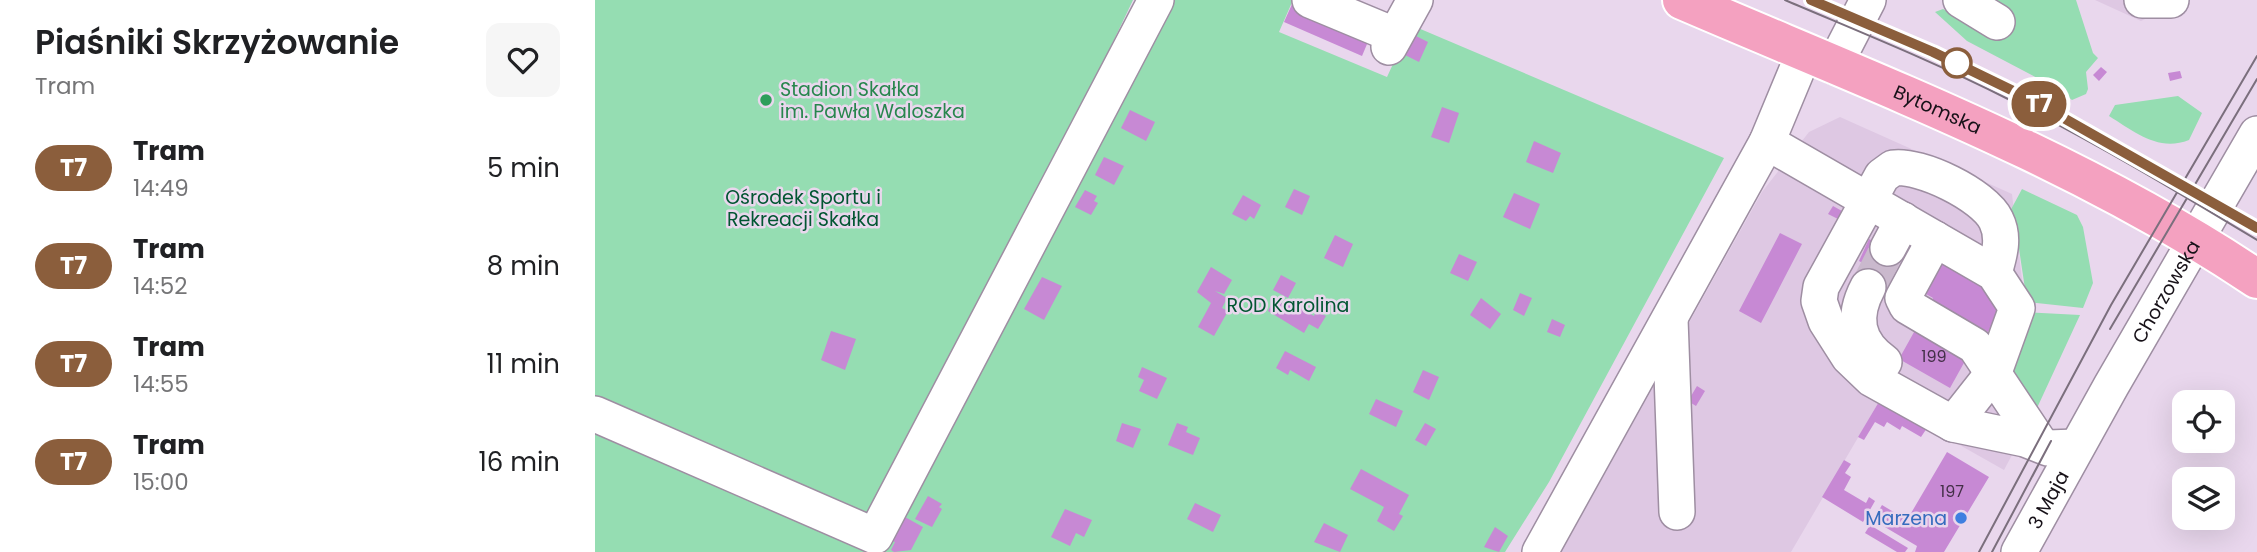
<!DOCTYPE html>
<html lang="en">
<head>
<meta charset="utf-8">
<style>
  body { margin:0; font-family:Poppins,sans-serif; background:#f6f6f6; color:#202124; height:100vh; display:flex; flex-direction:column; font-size:26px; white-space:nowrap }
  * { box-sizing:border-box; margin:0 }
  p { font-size:23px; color:#757577 }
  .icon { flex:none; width:38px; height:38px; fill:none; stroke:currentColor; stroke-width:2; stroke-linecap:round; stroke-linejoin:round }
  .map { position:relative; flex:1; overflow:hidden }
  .panel { display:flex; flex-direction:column; background:#fff; width:595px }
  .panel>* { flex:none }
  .badge { padding:0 14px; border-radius:23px; font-size:24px; line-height:46px }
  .controls { position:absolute; left:1577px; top:390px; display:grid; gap:14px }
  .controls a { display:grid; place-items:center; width:63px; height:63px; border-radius:14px; background:#fff; box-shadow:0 7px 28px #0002; font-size:35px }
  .map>.badge { position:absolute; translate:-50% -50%; box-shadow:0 0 0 4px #fff }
  .round { display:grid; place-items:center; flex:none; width:74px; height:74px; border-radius:14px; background:#f6f6f6 }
  .overview { display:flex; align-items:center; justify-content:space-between; height:119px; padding:0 35px }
  h1 { font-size:33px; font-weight:600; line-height:52px }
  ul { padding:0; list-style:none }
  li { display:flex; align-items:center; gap:21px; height:98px; padding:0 35px }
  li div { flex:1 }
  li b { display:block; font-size:26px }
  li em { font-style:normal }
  li .badge { min-width:77px; font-weight:700; text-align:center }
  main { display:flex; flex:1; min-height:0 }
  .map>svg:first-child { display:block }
  .built { fill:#dec8e3 }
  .green { fill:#95ddb2 }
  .building { fill:#c789d4 }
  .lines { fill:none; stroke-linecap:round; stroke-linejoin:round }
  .minor-tunnel { stroke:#cab9cd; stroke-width:35; stroke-dasharray:35 18; stroke-linecap:butt }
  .minor-casing { stroke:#9e8ea2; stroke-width:38 }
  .major-casing { stroke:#fff; stroke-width:42 }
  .minor { stroke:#fff; stroke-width:35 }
  .major { stroke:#f4a1c0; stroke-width:38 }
  .tram { stroke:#7b6f7d; stroke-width:2 }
  .line-casing { stroke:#fff; stroke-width:16 }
  .line { stroke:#8b5e3c; stroke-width:10 }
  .stop-dot { fill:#fff; stroke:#8b5e3c; stroke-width:3.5 }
  .leisure-dot { fill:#2e9e5b; stroke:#e9d7ed; stroke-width:2.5 }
  .shop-dot { fill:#3f7fe0; stroke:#e9d7ed; stroke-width:2.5 }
  .labels { text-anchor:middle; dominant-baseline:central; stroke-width:5; stroke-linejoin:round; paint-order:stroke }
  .number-label { font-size:16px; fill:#432f47 }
  .leisure-label { font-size:19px; fill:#27864d; stroke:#e9d7ed; text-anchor:start }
  .street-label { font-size:19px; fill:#171118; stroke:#e9d7ed }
  .park-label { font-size:19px; fill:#025632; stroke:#e9d7ed }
  .shop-label { font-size:19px; fill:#366cbe; stroke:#e9d7ed; text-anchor:end }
</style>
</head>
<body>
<main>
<section class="panel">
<div class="overview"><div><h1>Piaśniki Skrzyżowanie</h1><p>Tram</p></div><a class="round"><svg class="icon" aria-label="heart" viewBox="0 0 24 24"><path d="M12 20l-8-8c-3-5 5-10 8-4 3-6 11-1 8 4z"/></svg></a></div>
<ul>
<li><span class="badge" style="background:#8b5e3c;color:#fff">T7</span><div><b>Tram</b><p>14:49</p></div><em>5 min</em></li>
<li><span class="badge" style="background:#8b5e3c;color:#fff">T7</span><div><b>Tram</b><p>14:52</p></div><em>8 min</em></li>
<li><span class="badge" style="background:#8b5e3c;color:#fff">T7</span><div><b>Tram</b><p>14:55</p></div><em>11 min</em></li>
<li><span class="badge" style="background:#8b5e3c;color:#fff">T7</span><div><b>Tram</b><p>15:00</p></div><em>16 min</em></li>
</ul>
</section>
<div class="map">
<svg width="1662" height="552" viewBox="0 0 1662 552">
  <rect width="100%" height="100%" fill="#e9d7ed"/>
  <path class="built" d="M1500,0H1588L1546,21Z
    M1245,117L1417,194L1442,408L1409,470L1285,400L1196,552H966L1167,192L1214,132Z"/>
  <path class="green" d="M0,0H538L275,552H0Z
    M574,0H698L684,32L792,77L816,25L1129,158L954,482L910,552H282Z
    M1394,0H1481L1498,53L1503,58L1491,72L1493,89L1491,94L1477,100L1465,90L1372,41L1340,12L1348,9L1399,38Z
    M1583,96L1607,113L1594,140C1563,152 1540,132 1514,116L1520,105Z
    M1427,189L1482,215L1488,227L1498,283L1488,308L1432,302L1423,242L1413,215Z
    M1430,312L1485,315L1442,408L1416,374Z"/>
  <path class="building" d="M698,2L775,37L767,56L689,22Z
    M815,33L833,42L824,62L806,53Z
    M1506,67L1512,72L1504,81L1498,75Z
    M1585,71L1587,78L1575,81L1573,73Z
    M847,107L864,113L854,143L836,137Z
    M535,110L560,122L551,141L526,128Z
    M939,141L966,153L958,173L931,162Z
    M509,157L529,166L519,185L500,175Z
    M699,189L715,196L707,215L690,207Z
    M490,190L502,196L499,201L503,203L496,215L480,207Z
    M919,193L945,204L935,229L908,217Z
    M648,195L666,205L659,219L655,216L651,221L637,214Z
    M1238,206L1247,211L1243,219L1233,214Z
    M1185,233L1207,244L1166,323L1144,311Z
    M740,235L758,244L748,267L729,258Z
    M1274,239L1301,253L1282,291L1263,281L1271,265L1264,261Z
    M1329,253L1411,300L1393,332L1374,321L1360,344L1375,352L1355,388L1304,359L1338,298L1312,283Z
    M864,254L882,262L873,281L855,273Z
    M616,267L637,280L629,294L620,291L632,298L627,308L633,311L619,336L603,327L616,303L602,292Z
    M686,275L701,283L693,298L678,290Z
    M447,277L467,286L449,320L429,309Z
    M925,293L937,298L929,316L918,310Z
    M886,298L906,314L895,329L875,315Z
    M679,299L690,305L693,301L719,316L721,311L731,316L723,329L714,324L709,333L673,311Z
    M957,319L970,325L965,337L952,332Z
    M236,331L261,339L250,370L226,360Z
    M690,351L721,367L714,381L695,370L693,375L681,368Z
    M547,367L572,378L562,399L544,391L549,380L543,377Z
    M828,370L844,377L834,400L818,392Z
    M1102,386L1110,391L1101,406L1093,401Z
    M781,399L808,411L801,427L774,414Z
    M1285,400L1332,428L1326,437L1307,426L1305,430L1292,422L1289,427L1280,422L1269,440L1263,437Z
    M527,423L546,429L538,448L521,441Z
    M582,423L593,427L591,432L605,438L598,455L573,445Z
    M830,423L841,429L831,446L820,440Z
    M1352,452L1394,477L1349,552H1320L1322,546L1278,520L1287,505L1312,520Z
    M1249,460L1256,464L1250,473L1256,477L1249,490L1271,503L1274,497L1280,501L1268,522L1227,497Z
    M766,469L814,495L804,514L808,516L799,531L782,521L789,507L755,489Z
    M333,496L347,504L344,507L347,509L337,527L320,519Z
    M600,503L626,515L618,532L592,519Z
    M470,509L497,520L489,537L481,533L475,546L456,537Z
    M310,517L328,527L316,550L299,552L296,550L300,542L297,541Z
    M729,523L753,535L745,552L719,542Z
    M1275,525L1313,548L1310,552H1302L1270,533Z
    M900,527L913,536L904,552L889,547Z"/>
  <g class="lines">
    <path class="minor-tunnel" d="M1273,287L1293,248"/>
    <defs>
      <g id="minor">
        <path d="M715,0L799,35"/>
        <path d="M1366,0L1402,22"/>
        <path d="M1547,0H1576"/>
        <path d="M794,47L820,0"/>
        <path d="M1239,66L1273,0"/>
        <path d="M1172,142L1399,273L1422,308L1399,372L1358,424"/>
        <path d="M1340,239L1308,298L1312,306L1380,346L1444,442"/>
        <path d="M1293,248L1308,220"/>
        <path d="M1399,273C1404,256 1410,238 1401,220C1389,195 1325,164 1298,168L1287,176L1226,287L1224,301L1231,321L1254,357L1277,379L1358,424L1430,439L1453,448L1481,447"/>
        <path d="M1273,287C1257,317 1261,342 1289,362"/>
        <path d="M1075,319L1082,512"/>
        <path d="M0,414L280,536L561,0"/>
        <path d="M945,552L1172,142L1209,53"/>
        <path id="s1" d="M1424,552L1516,386L1662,134"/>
      </g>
      <g id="major">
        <path id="s2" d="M1087,0C1282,84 1485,160 1662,279"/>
      </g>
    </defs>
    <use href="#minor" class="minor-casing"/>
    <use href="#major" class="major-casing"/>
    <use href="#minor" class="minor"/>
    <use href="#major" class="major"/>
    <path class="tram" d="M1190,0C1265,32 1340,62 1413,99C1498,141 1581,191 1662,240
      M1515,329L1662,79
      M1384,552L1516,305L1662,56
      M1397,552L1456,441"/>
  </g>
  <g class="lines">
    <defs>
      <path id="line" d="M1216,0L1338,52L1437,100L1662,228"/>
    </defs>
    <use href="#line" class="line-casing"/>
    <use href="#line" class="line"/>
  </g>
  <circle class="stop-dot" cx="1362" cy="63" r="14"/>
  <circle class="leisure-dot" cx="171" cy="100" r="7"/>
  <circle class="shop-dot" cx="1366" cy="518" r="7"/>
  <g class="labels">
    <g class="number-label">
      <text x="1339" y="356">199</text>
      <text x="1357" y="491">197</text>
    </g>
    <g class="leisure-label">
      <text x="185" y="89">Stadion Skałka<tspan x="185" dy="22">im. Pawła Waloszka</tspan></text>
    </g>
    <g class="street-label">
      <text stroke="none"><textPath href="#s2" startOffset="278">Bytomska</textPath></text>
      <text stroke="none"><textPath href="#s1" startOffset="299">Chorzowska</textPath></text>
      <text stroke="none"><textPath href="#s1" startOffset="60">3 Maja</textPath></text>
    </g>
    <g class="park-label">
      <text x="208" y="197">Ośrodek Sportu i<tspan x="208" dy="22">Rekreacji Skałka</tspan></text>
      <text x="693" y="305">ROD Karolina</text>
    </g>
    <g class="shop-label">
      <text x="1352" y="518">Marzena</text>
    </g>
  </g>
</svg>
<div class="controls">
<a><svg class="icon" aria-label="locate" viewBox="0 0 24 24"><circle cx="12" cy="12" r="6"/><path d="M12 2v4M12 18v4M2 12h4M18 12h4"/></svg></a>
<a><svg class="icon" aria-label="layers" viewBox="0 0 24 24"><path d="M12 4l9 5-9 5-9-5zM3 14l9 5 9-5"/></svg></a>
</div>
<b class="badge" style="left:1444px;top:104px;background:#8b5e3c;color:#fff">T7</b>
</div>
</main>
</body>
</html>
